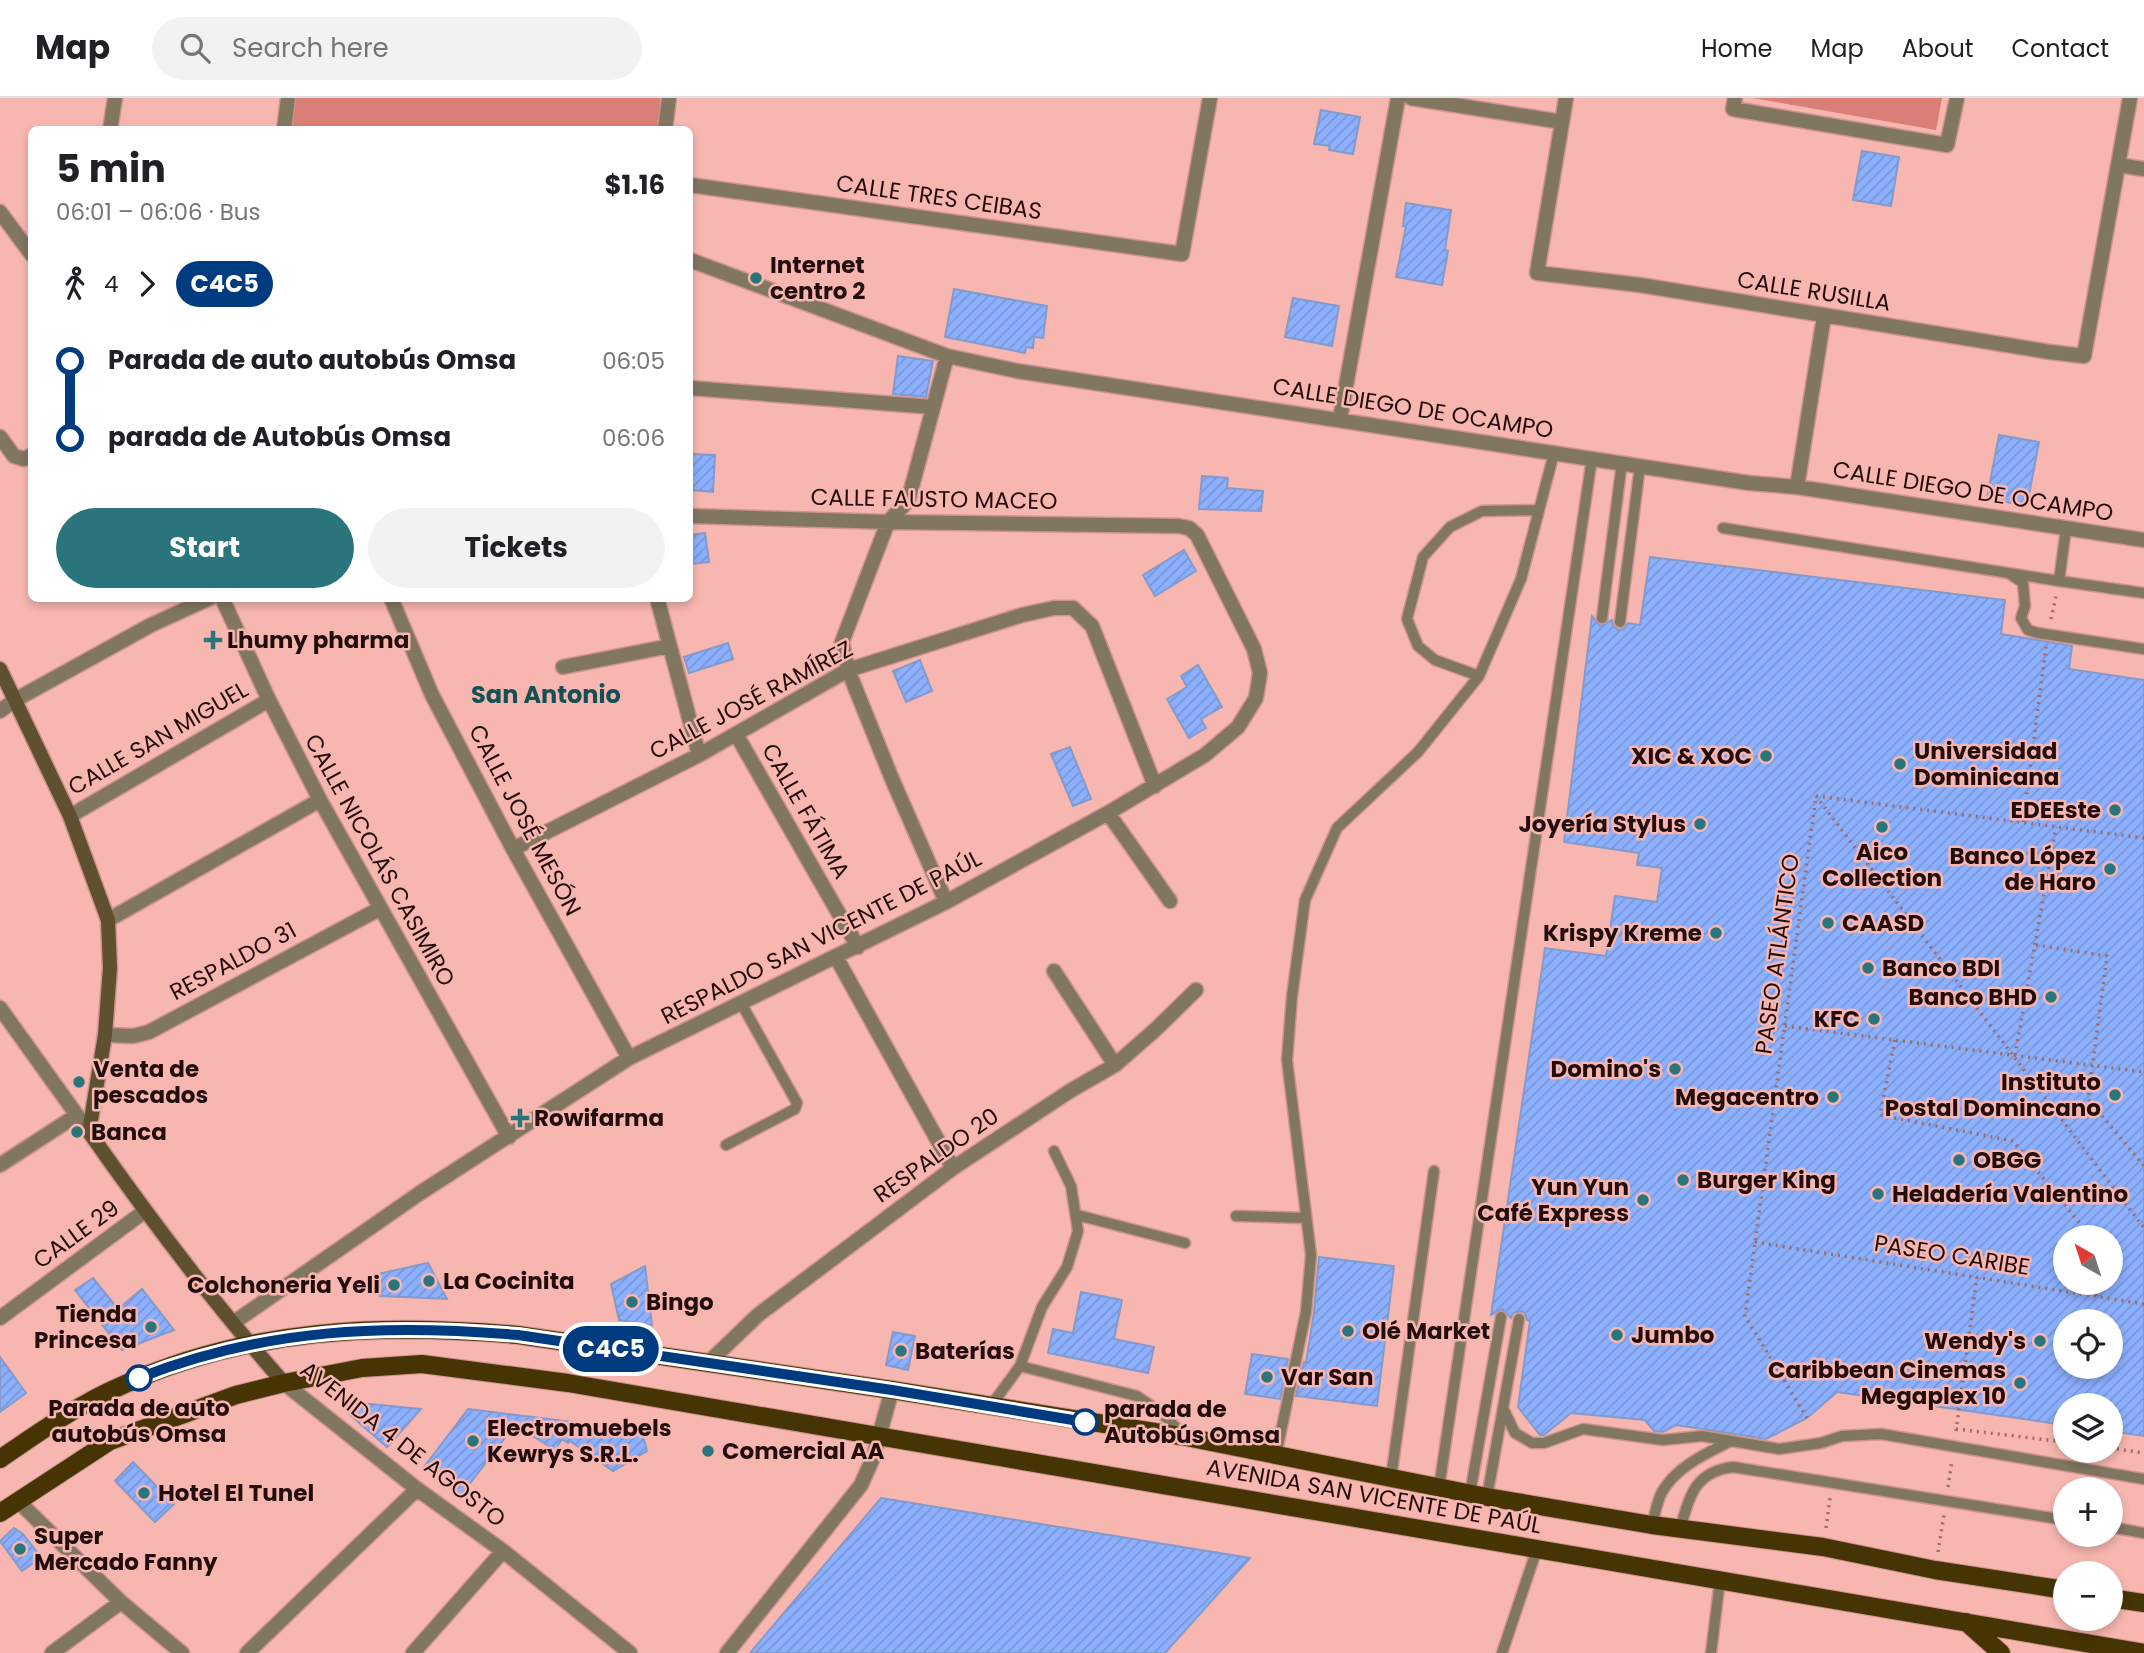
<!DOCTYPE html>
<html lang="en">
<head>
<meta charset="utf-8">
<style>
  body { margin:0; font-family:Poppins,sans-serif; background:#f2f2f2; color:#202124; height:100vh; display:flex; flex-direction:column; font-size:26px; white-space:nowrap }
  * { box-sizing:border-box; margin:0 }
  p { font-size:23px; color:#757577 }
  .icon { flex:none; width:38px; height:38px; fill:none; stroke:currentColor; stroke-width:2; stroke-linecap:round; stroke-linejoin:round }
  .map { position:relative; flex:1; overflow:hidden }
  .panel { position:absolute; left:28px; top:28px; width:665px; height:476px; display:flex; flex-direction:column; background:#fff; border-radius:10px; box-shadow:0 4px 10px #0003 }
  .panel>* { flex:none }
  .badge { padding:0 14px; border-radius:23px; font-size:24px; line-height:46px }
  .needle { width:46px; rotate:321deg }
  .tools { position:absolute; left:2053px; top:1127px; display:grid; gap:14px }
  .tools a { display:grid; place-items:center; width:70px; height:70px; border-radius:50%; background:#fff; box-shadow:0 4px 10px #0003; font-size:35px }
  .map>.badge { position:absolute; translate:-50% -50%; box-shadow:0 0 0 4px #fff }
  .legs { display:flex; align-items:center; gap:10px; height:77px; padding:0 28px; font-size:23px }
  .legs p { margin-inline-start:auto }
  .headline { display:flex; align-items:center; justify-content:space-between; height:119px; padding:0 28px }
  h1 { font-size:38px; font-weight:700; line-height:52px }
  .button { display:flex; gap:14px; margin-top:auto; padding:14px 28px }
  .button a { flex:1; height:80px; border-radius:42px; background:#2a747b; color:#fff; font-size:28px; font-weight:700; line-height:80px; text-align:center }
  .button a+a { background:#f2f2f2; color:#202124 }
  ul { padding:0 28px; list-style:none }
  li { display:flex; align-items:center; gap:24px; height:77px; font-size:26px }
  li i { display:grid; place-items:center; width:10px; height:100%; margin:0 9px; background:currentColor }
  li i::after { content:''; width:18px; height:18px; margin:-9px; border:5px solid; border-radius:50%; background:#fff }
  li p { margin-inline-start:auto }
  li:first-child i { background:linear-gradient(#0000 50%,currentColor 0) }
  li:last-child i { background:linear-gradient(currentColor 50%,#0000 0) }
  header { display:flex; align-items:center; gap:42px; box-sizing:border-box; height:98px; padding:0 35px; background:#fff; border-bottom:2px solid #e0e0e0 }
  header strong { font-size:33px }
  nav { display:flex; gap:38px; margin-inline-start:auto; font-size:24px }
  .search { width:490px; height:63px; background:#f2f2f2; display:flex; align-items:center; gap:18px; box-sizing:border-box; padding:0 24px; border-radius:38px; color:#757577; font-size:26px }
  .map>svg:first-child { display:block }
  .green { fill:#da7f78 }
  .building { fill:url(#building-hatch); stroke:#839acb; stroke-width:2; fill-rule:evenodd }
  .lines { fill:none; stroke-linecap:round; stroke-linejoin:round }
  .lane-casing { stroke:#cd948f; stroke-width:13 }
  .street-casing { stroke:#cd948f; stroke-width:17 }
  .secondary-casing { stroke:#cd948f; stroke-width:17 }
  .primary-casing { stroke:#cd948f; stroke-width:20 }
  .path { stroke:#9c6d69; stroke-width:3.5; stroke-dasharray:2 5; stroke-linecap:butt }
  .lane { stroke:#817761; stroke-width:10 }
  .street { stroke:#817761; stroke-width:14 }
  .secondary { stroke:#5f502f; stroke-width:14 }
  .primary { stroke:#473405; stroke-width:18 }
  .line-1-casing { stroke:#fff; stroke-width:16 }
  .line-1 { stroke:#003b80; stroke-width:10 }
  .poi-dot { fill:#2a747b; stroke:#f8b6b0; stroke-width:2.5 }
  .stop-1-dot { fill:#fff; stroke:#003b80; stroke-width:3.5 }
  .labels { text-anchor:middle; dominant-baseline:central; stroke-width:5; stroke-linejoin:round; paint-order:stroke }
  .street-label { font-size:23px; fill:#230d0c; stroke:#f8b6b0 }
  .poi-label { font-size:23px; font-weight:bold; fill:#230d0c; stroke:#f8b6b0; text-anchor:start }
  .stop-label { font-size:23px; font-weight:bold; fill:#230d0c; stroke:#f8b6b0 }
  .neighbourhood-label { font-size:24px; font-weight:bold; fill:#135056; stroke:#f8b6b0 }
</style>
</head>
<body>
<header>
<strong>Map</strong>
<div class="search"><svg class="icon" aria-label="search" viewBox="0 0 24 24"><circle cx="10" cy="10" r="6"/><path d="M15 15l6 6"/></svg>Search here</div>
<nav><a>Home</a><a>Map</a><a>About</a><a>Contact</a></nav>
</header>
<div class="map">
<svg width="2144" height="1555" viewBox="0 0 2144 1555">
  <defs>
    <pattern id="building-hatch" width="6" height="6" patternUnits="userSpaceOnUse" patternTransform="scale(1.75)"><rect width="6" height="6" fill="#8cb0fe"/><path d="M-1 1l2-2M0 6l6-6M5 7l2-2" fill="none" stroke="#7896d8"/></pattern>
  </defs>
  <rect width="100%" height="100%" fill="#f8b6b0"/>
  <path class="green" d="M295,0H665L661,31L291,32Z
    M1752,0H1942L1936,32Z"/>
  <path class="building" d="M1321,12L1360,19L1353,56L1329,52L1330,48L1314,46Z
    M1862,53L1899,59L1891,108L1853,102Z
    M1406,105L1451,112L1445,152L1448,153L1442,187L1396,179L1406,128H1403Z
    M954,191L1047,208L1043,240L1034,239L1033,250L1026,249L1025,255L945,239Z
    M1293,200L1339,208L1332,248L1285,239Z
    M898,258L933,263L926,299L893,296Z
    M1999,337L2039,344L2027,408L1987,400Z
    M691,356L715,357L713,394L690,392Z
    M1202,378L1228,380L1227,390L1263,393L1261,413L1199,411Z
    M705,435L709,464L690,466V437Z
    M1184,452L1196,473L1155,498L1143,477Z
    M1650,459L2005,502L2001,536L2072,548L2069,571L2144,582V1338L2110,1333V1307H2065V1327L1837,1294L1807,1320L1766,1341L1676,1327L1663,1334L1654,1333L1645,1322L1571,1315L1544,1337H1540L1518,1309L1530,1223L1527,1222L1525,1215L1520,1213L1513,1215L1511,1220L1502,1211L1491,1217L1545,850L1606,858L1615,798L1657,804L1662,770L1637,767L1639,755L1564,744L1592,518L1600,528L1612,522L1613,528L1618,532L1624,531L1628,525L1640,527ZM2065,1139H2110V1185H2065ZM2065,1223H2110V1269H2065Z
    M728,545L733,561L689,575L684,559Z
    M920,562L932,593L906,604L893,573Z
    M1198,567L1222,609L1201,621L1206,630L1189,640L1167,601L1187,589L1181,578Z
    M1070,649L1091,701L1073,708L1051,656Z
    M1319,1159L1394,1168L1377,1308L1296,1298L1304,1264H1306L1314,1215Z
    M428,1165L447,1201L380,1198L378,1176Z
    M645,1168L652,1227L619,1222L611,1186Z
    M93,1180L118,1211L142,1191L174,1232L122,1252L75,1192Z
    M1081,1194L1122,1202L1114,1241L1154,1249L1148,1275L1048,1255L1053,1231L1073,1235Z
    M893,1234L915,1238L908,1272L886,1267Z
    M1252,1256L1288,1261L1280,1301L1245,1296Z
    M0,1259L26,1295L0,1314Z
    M350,1304L421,1311L387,1349L349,1316Z
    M468,1311L581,1325L579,1328L625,1338L628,1334L643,1338L647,1353L613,1373L570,1343L568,1345L562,1341L555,1352L515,1327L461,1397L424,1369Z
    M133,1364L174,1406L155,1424L115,1383Z
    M881,1400L1250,1460L1165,1555H750Z
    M14,1430L23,1436L41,1459L22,1473L0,1443Z"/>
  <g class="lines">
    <defs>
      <path id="lane" d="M1723,430L2059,483
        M2066,431L2059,483L2144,495
        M2010,476L2023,485L2025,508L2021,520L2028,532L2038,535L2144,551
        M1602,520L1622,364
        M1620,524L1640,368
        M1479,578L1435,562L1418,548L1407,521L1423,459L1450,429L1482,413L1539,412
        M726,1047L795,1011L797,1005L741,905
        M1077,1117L1185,1145
        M1236,1118L1306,1120
        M1020,1268L1042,1209L1067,1169L1078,1133L1071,1088L1054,1053
        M990,1309L1020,1268L1137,1298L1160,1314L1183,1336
        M1503,1310L1515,1335L1532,1345H1544L1583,1331L1663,1342L1702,1338L1779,1351L1821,1345L1842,1338L1881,1336L2144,1381
        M1276,1357L1306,1214L1311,1157L1287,962L1292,898L1305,802L1337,730L1418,654L1479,578L1521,481L1554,355
        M1391,1380L1434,1073
        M1439,1390L1592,360
        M1470,1396L1501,1219
        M1487,1399L1519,1221
        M1652,1427C1655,1416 1657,1403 1662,1394C1676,1369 1705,1356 1729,1344
        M2110,1429L2144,1435
        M1680,1431C1690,1398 1694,1374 1733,1369L2065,1422
        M1502,1555L1537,1451
        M1711,1555L1720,1482"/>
      <path id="street" d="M1411,0L1562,24
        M1566,0L1537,175L1640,187L2050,254L2084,258L2130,0
        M1735,0L1733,11L1947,47L1957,0
        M110,32L115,0
        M284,32L288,0
        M665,32L669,0
        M2119,67L2144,71
        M690,87L1182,156L1210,0
        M0,114L32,157
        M690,162L947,258L1017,273L1749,385L1797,389L2144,442
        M690,290L933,309
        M1340,321L1398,0
        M0,339L14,358L24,361L32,357
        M1797,389L1824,218
        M222,500L269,602L320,702L509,1039
        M391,500L432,597L513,751L629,960
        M657,500L699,657
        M563,569L670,548
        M0,613L15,602L151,527L210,500
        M736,636L858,849
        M1108,715L1170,803
        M70,718L269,602
        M513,751L699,657L848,572L1022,517L1054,510H1073L1092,528L1155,688
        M946,804L892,681L848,572L842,544L888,424L908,403L947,258
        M108,822L320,702
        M836,859L953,1070
        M1054,873L1115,967
        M0,910L89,1034
        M105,937L133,938L149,934L379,811
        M0,1067L77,1017
        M0,1220L145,1113
        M233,1225L420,1095L629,960L946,804L1108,715L1205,657L1238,629L1256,600L1260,575L1254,551L1197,437L1189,430L1179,428L888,424L690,418
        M707,1266L758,1217L953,1070L1070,993L1115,967L1155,932L1196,892
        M284,1285L417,1391L503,1453L630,1555
        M17,1402L121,1504L182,1555
        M52,1555L121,1504
        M247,1555L417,1391
        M413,1555L503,1453
        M727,1555L861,1387L873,1360L892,1292"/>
      <path id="secondary" d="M0,571L70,718L108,822L110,870L105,937L89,1034C150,1121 214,1206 284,1285"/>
      <path id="primary" d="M0,1361C39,1334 79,1306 123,1287C249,1230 382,1225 518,1237L892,1292L1186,1339L1487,1399L1652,1427L1823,1449L1935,1472L2065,1492
        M0,1415L110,1343L236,1297L284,1285L362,1270L422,1266L568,1285L2144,1555
        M2110,1500L2144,1505
        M1966,1524L2001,1555"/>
    </defs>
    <use href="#lane" class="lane-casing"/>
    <use href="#street" class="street-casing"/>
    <use href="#secondary" class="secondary-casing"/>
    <use href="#primary" class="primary-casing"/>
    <path class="path" d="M2051,521L2056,498
      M1816,698L2144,1130
      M1816,698L2144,740
      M2023,724L2046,549
      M2036,847L2107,858L2088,1001L2144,1068
      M1785,928L2144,974
      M1895,942L1880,1017L2013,1043L2091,1139
      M2015,957L2056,729
      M1755,1144L2144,1206
      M2096,1198L2098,1185
      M1807,1320L1745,1218L1816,698
      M1956,1331L2065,1344
      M1956,1333L1977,1179
      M2110,1350L2144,1355
      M1948,1389L1952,1362
      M1826,1430L1830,1400
      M1938,1454L1944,1417"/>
    <use href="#lane" class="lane"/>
    <use href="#street" class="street"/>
    <use href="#secondary" class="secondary"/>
    <use href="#primary" class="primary"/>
  </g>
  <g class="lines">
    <defs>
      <path id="line-1" d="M139,1280C265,1230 385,1226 518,1237L892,1292L1085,1324"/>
    </defs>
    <use href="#line-1" class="line-1-casing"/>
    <use href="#line-1" class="line-1"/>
  </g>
  <g class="poi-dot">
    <circle cx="756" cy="180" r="7"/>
    <path d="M209.5 531.5h7v7h7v7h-7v7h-7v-7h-7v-7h7z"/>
    <circle cx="1766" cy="658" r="7"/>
    <circle cx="1900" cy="666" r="7"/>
    <circle cx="2115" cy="712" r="7"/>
    <circle cx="1700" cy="726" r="7"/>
    <circle cx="1882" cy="729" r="7"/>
    <circle cx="2110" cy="771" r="7"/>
    <circle cx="1828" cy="825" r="7"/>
    <circle cx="1716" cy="835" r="7"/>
    <circle cx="1868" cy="870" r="7"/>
    <circle cx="2051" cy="899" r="7"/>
    <circle cx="1874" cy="921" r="7"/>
    <circle cx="1675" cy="971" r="7"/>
    <circle cx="79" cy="984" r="7"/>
    <circle cx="2115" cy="997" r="7"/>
    <circle cx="1833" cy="999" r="7"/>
    <path d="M516.5 1009.5h7v7h7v7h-7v7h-7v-7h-7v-7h7z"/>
    <circle cx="77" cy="1034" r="7"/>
    <circle cx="1959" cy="1062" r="7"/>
    <circle cx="1683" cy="1082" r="7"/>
    <circle cx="1878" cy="1096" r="7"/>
    <circle cx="1643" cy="1102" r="7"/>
    <circle cx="429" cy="1183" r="7"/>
    <circle cx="394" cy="1187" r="7"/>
    <circle cx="632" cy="1204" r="7"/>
    <circle cx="151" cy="1229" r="7"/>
    <circle cx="1348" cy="1233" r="7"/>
    <circle cx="1617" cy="1237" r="7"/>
    <circle cx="2040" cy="1243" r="7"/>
    <circle cx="901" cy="1253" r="7"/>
    <circle cx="1267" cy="1279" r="7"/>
    <circle cx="2020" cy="1285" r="7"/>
    <circle cx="473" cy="1343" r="7"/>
    <circle cx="708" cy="1353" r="7"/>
    <circle cx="144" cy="1395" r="7"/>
    <circle cx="20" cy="1451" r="7"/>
  </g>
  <g class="stop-1-dot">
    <circle cx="139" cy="1280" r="12"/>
    <circle cx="1085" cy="1324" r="12"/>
  </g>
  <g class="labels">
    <g class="street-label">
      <text transform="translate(939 99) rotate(8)">CALLE TRES CEIBAS</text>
      <text transform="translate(1814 193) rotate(9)">CALLE RUSILLA</text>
      <text transform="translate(1413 310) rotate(9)">CALLE DIEGO DE OCAMPO</text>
      <text transform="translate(1973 393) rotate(9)">CALLE DIEGO DE OCAMPO</text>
      <text transform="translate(934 401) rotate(1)">CALLE FAUSTO MACEO</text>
      <text transform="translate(751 602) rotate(-28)">CALLE JOSÉ RAMÍREZ</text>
      <text transform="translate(158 640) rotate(-30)">CALLE SAN MIGUEL</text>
      <text transform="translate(806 713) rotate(60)">CALLE FÁTIMA</text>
      <text transform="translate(525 722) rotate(62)">CALLE JOSÉ MESÓN</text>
      <text transform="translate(380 762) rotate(61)">CALLE NICOLÁS CASIMIRO</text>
      <text transform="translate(821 839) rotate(-27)">RESPALDO SAN VICENTE DE PAÚL</text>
      <text transform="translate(1777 856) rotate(-82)">PASEO ATLÁNTICO</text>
      <text transform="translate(233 863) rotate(-28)">RESPALDO 31</text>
      <text transform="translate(936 1057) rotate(-35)">RESPALDO 20</text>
      <text transform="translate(76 1136) rotate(-36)">CALLE 29</text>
      <text transform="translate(1952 1157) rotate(9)">PASEO CARIBE</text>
      <text transform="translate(403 1346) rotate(38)">AVENIDA 4 DE AGOSTO</text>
      <text transform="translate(1374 1398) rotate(10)">AVENIDA SAN VICENTE DE PAÚL</text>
    </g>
    <g class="poi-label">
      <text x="770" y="167">Internet<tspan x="770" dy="26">centro 2</tspan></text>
      <text x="227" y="542">Lhumy pharma</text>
      <text x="1914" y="653">Universidad<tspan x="1914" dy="26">Dominicana</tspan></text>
      <text x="1752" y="658" text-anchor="end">XIC &amp; XOC</text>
      <text x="2101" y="712" text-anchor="end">EDEEste</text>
      <text x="1686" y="726" text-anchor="end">Joyería Stylus</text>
      <text x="1882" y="754" text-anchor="middle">Aico<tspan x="1882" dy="26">Collection</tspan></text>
      <text x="2096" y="758" text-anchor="end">Banco López<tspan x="2096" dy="26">de Haro</tspan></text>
      <text x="1842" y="825">CAASD</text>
      <text x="1702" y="835" text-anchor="end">Krispy Kreme</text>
      <text x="1882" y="870">Banco BDI</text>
      <text x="2037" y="899" text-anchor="end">Banco BHD</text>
      <text x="1860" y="921" text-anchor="end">KFC</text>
      <text x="93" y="971">Venta de<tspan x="93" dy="26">pescados</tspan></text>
      <text x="1661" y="971" text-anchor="end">Domino's</text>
      <text x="2101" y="984" text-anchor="end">Instituto<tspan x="2101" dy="26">Postal Domincano</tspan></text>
      <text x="1819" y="999" text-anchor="end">Megacentro</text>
      <text x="534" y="1020">Rowifarma</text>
      <text x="91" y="1034">Banca</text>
      <text x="1973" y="1062">OBGG</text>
      <text x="1697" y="1082">Burger King</text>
      <text x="1629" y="1089" text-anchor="end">Yun Yun<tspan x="1629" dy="26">Café Express</tspan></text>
      <text x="1892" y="1096">Heladería Valentino</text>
      <text x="443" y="1183">La Cocinita</text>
      <text x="380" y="1187" text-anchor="end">Colchoneria Yeli</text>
      <text x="646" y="1204">Bingo</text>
      <text x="137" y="1216" text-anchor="end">Tienda<tspan x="137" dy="26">Princesa</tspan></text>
      <text x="1362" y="1233">Olé Market</text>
      <text x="1631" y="1237">Jumbo</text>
      <text x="2026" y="1243" text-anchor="end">Wendy's</text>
      <text x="915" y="1253">Baterías</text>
      <text x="2006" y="1272" text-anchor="end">Caribbean Cinemas<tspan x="2006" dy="26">Megaplex 10</tspan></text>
      <text x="1281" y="1279">Var San</text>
      <text x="487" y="1330">Electromuebels<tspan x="487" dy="26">Kewrys S.R.L.</tspan></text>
      <text x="722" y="1353">Comercial AA</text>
      <text x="158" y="1395">Hotel El Tunel</text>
      <text x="34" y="1438">Super<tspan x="34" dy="26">Mercado Fanny</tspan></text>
    </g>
    <g class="stop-label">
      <text x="139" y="1310">Parada de auto<tspan x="139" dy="26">autobús Omsa</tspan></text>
      <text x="1104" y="1311" text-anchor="start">parada de<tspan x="1104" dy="26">Autobús Omsa</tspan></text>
    </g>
    <g class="neighbourhood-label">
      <text x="546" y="596">San Antonio</text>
    </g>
  </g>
</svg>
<div class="tools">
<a><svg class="needle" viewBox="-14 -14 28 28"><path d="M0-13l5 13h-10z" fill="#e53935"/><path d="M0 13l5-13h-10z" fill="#757577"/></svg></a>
<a><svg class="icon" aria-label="locate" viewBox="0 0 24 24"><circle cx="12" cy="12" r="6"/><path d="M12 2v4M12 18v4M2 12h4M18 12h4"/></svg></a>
<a><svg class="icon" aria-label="layers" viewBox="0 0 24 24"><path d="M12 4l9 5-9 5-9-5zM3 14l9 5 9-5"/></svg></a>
<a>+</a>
<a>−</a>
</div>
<b class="badge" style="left:611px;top:1251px;background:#003b80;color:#fff">C4C5</b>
<section class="panel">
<div class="headline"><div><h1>5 min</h1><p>06:01 – 06:06 · Bus</p></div><b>$1.16</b></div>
<div class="legs"><svg class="icon" aria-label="walk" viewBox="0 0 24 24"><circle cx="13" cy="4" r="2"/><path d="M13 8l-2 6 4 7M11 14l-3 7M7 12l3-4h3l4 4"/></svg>4<svg class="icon" aria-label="forward" viewBox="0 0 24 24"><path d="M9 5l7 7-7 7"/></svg><b class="badge" style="background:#003b80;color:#fff">C4C5</b></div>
<ul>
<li><i style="color:#003b80"></i><b>Parada de auto autobús Omsa</b><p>06:05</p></li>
<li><i style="color:#003b80"></i><b>parada de Autobús Omsa</b><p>06:06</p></li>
</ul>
<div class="button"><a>Start</a><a>Tickets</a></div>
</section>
</div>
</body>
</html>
